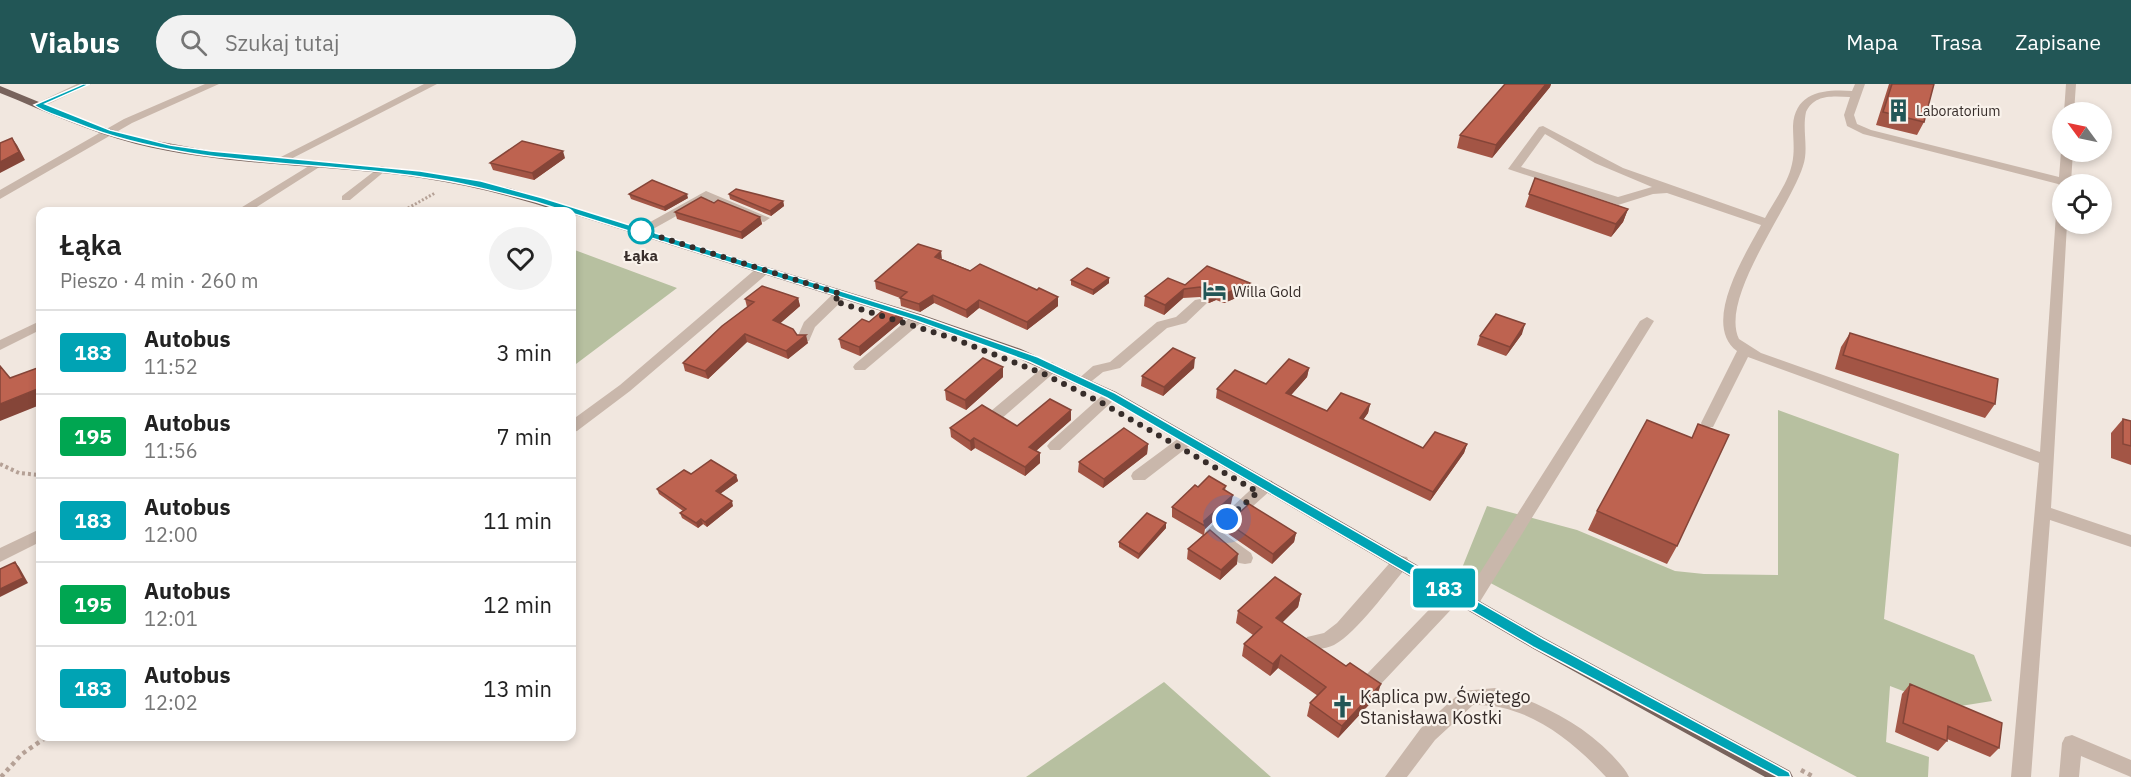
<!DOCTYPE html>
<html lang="pl">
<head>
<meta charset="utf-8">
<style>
  body { margin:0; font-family:"IBM Plex Sans",sans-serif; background:#f2f2f2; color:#222; height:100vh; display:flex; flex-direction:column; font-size:22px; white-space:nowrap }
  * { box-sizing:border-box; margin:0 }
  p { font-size:20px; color:#767676 }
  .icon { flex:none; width:33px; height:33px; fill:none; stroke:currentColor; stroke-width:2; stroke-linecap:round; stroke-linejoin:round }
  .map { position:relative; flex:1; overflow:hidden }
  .sheet { position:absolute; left:36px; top:123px; width:540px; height:534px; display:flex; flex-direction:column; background:#fff; border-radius:12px; box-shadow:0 3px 9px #0003 }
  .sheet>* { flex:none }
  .badge { padding:0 12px; border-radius:4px; font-size:21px; line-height:39px }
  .needle { width:39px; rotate:303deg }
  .fabs { position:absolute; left:2052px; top:18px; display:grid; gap:12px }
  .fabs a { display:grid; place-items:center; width:60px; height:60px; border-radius:50%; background:#fff; box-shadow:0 3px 9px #0003; font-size:30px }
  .you { position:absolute; width:30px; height:30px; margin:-15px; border:4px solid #fff; border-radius:50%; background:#1a73e8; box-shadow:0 0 0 9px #1a73e833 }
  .map>.badge { position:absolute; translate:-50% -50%; box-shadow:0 0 0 3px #fff }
  .round { display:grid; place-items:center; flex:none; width:63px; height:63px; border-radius:32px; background:#f2f2f2 }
  .overview { display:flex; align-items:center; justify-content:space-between; height:102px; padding:0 24px }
  h1 { font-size:28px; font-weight:600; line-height:45px }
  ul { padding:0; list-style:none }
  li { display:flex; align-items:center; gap:18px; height:84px; padding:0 24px; border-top:2px solid #e0e0e0 }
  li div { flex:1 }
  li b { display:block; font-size:22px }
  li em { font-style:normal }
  li .badge { min-width:66px; font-weight:700; text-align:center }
  header { display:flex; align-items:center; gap:36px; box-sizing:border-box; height:84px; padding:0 30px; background:#225656; color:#fff }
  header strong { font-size:28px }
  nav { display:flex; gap:33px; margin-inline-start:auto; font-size:21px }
  .search { width:420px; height:54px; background:#f2f2f2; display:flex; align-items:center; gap:15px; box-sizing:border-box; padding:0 21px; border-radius:33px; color:#767676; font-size:22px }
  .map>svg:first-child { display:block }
  .green { fill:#b7c0a0 }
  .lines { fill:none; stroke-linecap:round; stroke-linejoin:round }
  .path-far2 { stroke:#b5a196; stroke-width:3; stroke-dasharray:2 2; stroke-linecap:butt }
  .path-far1 { stroke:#b5a196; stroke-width:4; stroke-dasharray:3 3; stroke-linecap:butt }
  .path { stroke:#b5a196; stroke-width:4.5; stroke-dasharray:4 4; stroke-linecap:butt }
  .minor { fill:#c9b7ab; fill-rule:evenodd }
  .major { fill:#78635c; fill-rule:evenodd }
  .wall { fill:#a35545 }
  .shaded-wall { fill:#854538 }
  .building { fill:#be6350; stroke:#854538; stroke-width:1.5 }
  .line { fill:#00a3b4; stroke:#fff; stroke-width:1.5 }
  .walk { stroke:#372d2a; stroke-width:6; stroke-dasharray:0 10.8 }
  .stop-dot { fill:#fff; stroke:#00a3b4; stroke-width:3 }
  .labels { text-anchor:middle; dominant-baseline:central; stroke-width:4.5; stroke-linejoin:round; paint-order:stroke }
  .far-poi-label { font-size:14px; fill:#372d2a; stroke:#f9f2eb; text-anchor:start }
  .stop-label { font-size:15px; font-weight:bold; fill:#372d2a; stroke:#f9f2eb }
  .poi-label { font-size:15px; fill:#372d2a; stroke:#f9f2eb; text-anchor:start }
  .near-poi-label { font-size:18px; fill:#372d2a; stroke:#f9f2eb; text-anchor:start }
</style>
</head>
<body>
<header>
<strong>Viabus</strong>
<div class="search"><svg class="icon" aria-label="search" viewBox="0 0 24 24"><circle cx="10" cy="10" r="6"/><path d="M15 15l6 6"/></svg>Szukaj tutaj</div>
<nav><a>Mapa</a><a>Trasa</a><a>Zapisane</a></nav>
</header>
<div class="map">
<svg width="2131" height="693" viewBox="0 0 2131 693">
  <rect width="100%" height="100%" fill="#f1e7df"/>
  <path class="green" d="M572,165L677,204L572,283Z
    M1778,326L1899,370L1884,535L1974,571L1992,617L1948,624L1890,602L1886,658L1929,673L1928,693H1857L1462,484L1487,422L1577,446L1675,487L1704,490L1778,491Z
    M1164,598L1271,693H1026Z"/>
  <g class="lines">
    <path class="path-far2" d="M401,128L435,109"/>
    <path class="path-far1" d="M0,380L19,389L40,391"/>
    <path class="path" d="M1801,686L1814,693
      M1,693L22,670L48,652"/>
    <path class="minor" d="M77,0H91L42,23L33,21Z
      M205,0H219L132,39L0,115V106L124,35Z
      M424,0H437L285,78L281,79L275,76Z
      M1855,0H1865L1854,31L1857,40L1871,46L2059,93L2061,68H2073L2071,98L2069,100H2062V103L2058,100L1863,50L1847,42L1844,31L1850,13C1833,12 1814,10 1806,28C1802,46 1809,65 1803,82C1790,124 1719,214 1739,255L1761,269L2040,368L2056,130L2062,127V140H2067L2051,424L2131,451V463L2050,436L2031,693H2011L2039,379L1748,273L1713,343H1703L1701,339L1737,267C1701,240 1745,171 1761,141L1667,109L1653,110L1618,121L1508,85L1539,43L1543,42L1623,84L1765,134C1774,117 1788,99 1792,80C1795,67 1793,55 1793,42C1795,8 1824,5 1852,7ZM1545,50L1595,79L1652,103L1618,113L1521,83Z
      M2066,0H2076L2074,28H2064Z
      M317,77L323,80L321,82L249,128H234Z
      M381,82L385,83V87L350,116H342V112Z
      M706,107L770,134L764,138L760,137L707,115L644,150H636L634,147Z
      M763,182L769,186L768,189L630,307L577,347L572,348V336L620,301L758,183Z
      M841,206L848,210L846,213L815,243L809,257H799L797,254L804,238L836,207Z
      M1200,215L1207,219L1186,239L1167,244L1120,284L1103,288L1088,300H1078L1076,297L1093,282L1110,278L1157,238L1176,233L1195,216Z
      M918,230L923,231L925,234L923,237L865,286H855L853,283L855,280L913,231Z
      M1647,233L1654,237L1476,524L1470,526L1464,524L1461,519L1464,514L1640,237Z
      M40,237V246L0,266V256Z
      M1052,278L1059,283L1057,286L1001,335H991L989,331L991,327L1047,280Z
      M1111,306L1116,308L1118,311L1116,314L1060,366H1050L1047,362L1050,358L1106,308Z
      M1188,350L1196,355L1193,359L1145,396H1133L1131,392L1133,388L1183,351Z
      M1266,395L1272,397L1274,401L1272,405L1223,449L1251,469L1253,474L1251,479L1245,480L1239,479L1204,449L1260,397Z
      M40,445V458L0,478V464Z
      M1401,472L1407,473L1409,478L1407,483C1389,503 1357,549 1334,561C1326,565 1315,566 1307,563L1304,558L1307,553L1324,549L1337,539L1395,473Z
      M1455,503L1461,505L1464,510L1461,515L1379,602L1372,605L1365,602L1363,597L1365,592L1449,505Z
      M1495,604C1539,619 1579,637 1612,671C1618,678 1625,684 1629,693H1606C1572,656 1526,619 1473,621L1435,656L1407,693H1385L1421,644L1462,607Z
      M2072,651L2131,676V693L2081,672L2079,693H2059L2062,659L2065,653Z"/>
    <path class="major" d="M0,2L90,39L140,54L211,67L420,87L509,104L923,231L1021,265L1116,308L1544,554L1790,687L1793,693H1765L1532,564L1106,314L1011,271L913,237L572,130V128H562C515,113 469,101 421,94C326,80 229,83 136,60C89,48 45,27 0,9Z"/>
  </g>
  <path class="wall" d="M1505,0H1551L1550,3L1492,74L1457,64L1460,51Z
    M1889,0H1934L1924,38L1917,51L1876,41Z
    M565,74L534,96L493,86L490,79Z
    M1535,94L1628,125L1623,138L1611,153L1525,123Z
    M629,110L688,114L665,127L631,115Z
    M729,110L783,117L784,122L771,132L730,115Z
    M675,128L760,133L762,140L742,155L677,135Z
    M942,175L1058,222L1027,246L979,224L967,234L934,219L920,228L901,222L900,214L876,205L875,197Z
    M1109,194V199L1093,211L1071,201V196Z
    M1185,201L1248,209L1224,219L1216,216L1209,219L1200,213L1183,214L1164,231L1144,222L1145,212Z
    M798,214L800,222L780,239L808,259L788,275L747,258L708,295L685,287L683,279L747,223L745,215Z
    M903,236L860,272L841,264L839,255Z
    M1850,249L1995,320L1985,334L1835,285L1841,263Z
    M1522,250L1506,272L1477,261L1480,252Z
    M1003,283V293L966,326L946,316L945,306Z
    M1194,284L1163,312L1141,302L1142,292Z
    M1309,284L1307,293L1291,311L1327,327L1370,320L1368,329L1363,336L1423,364L1467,360L1464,369L1430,417L1216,314L1217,305L1266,300Z
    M1071,326V336L1036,367L1040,369V379L1025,392L975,364L971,367L951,353L950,344L1017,342Z
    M2123,335L2131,337V381L2111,374V349Z
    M1148,360L1147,370L1103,404L1078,388L1079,378Z
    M691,390L736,391L738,397L720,410L733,422L707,443L703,440L698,444L682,434L680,429L683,427L659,410L657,405Z
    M1226,402L1225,406L1231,420L1205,445L1204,451L1237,480L1220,496L1187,475L1188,465L1203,451L1172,433V423L1198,403Z
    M1597,427L1677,462L1667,480L1588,446Z
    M1166,439V444L1138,475L1119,463V458Z
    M1228,439L1296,449L1294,458L1272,480L1227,449Z
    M1301,510L1298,523L1282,538L1377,612L1338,654L1307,632L1310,619L1318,612L1278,584L1270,592L1242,572L1244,560L1253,551L1236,539L1238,527Z
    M1910,600L1999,664L1990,673L1947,655V657L1938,667L1895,648L1902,610Z"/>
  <path class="shaded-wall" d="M1546,0H1551L1550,3L1492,74L1496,61Z
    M12,54L17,61L25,76L0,89V78Z
    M563,67L565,74L534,96L532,89Z
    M687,110L688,114L665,127L664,123Z
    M783,117L784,122L771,132L770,127Z
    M1628,125L1623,138L1611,153L1616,140Z
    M760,133L762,140L742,155L741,148Z
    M941,167L942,175L935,173Z
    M1109,194V199L1093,211V206Z
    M1250,199L1248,209L1224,219L1225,210Z
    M1184,205L1183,214L1164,231L1165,221Z
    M1217,206L1216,216L1209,219L1210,209Z
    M933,211L934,219L920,228L919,220Z
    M1058,213V222L1027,246V238Z
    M798,214L800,222L775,244L773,236Z
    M979,216V224L967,234L966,226Z
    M902,227L903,236L860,272L859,263Z
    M1525,240L1522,250L1506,272L1510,263Z
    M745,250L747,258L708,295L705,287Z
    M806,251L808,259L788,275L786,267Z
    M1195,274L1194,284L1163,312L1164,303Z
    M1003,283V293L966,326L965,316Z
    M1309,284L1307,293L1285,318L1286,309Z
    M40,304V321L0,337V320Z
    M1370,320L1368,329L1358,343L1360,334Z
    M1071,326V336L1029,373V363Z
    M974,354L975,364L971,367L970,357Z
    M1148,360L1147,370L1103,404L1104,395Z
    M1467,360L1464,369L1430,417L1433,408Z
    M1040,369V379L1025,392V383Z
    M736,391L738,397L717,412L716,407Z
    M1233,411L1231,420L1205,445V442L1204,437Z
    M732,417L733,422L707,443L705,438Z
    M701,435L703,440L698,444L696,439Z
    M1166,439V444L1138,475L1139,470Z
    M1296,449L1294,458L1272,480L1273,470Z
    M1238,470L1237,480L1220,496L1221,486Z
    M15,478L19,483L28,499L0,513V505Z
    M1301,510L1298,523L1274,547L1276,534Z
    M1281,571L1278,584L1270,592L1273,580Z
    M1381,600L1377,612L1338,654L1342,642Z"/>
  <path class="building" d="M1505,0H1546L1496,61L1460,51Z
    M1892,0H1934L1924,38L1883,28Z
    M12,54L19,68L0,78V59Z
    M522,57L563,67L532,89L490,79Z
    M1535,94L1628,125L1616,140L1529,110Z
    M652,96L687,110L664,123L629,110Z
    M736,105L783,117L770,127L729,110Z
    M701,113L714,119L718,116L760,133L741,148L675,128Z
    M918,160L941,167L935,173L970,187L980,180L1037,206L1039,204L1058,213L1027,238L979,216L966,226L933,211L919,220L900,214L907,208L875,197Z
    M1207,182L1250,199L1225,210L1217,206L1210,209L1200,203L1184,205L1165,221L1145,212L1168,194L1185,201Z
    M1087,184L1109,194L1093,206L1071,196Z
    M762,202L798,214L773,236L793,245L797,251H806L786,267L745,250L705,287L683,279L722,242L754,218L745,215Z
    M888,222L902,227L859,263L839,255L862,235L869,238Z
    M1496,230L1525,240L1510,263L1480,252Z
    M1850,249L1998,295L1995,320L1843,271Z
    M1173,264L1195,274L1164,303L1142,292Z
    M983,274L1003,283L965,316L945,306Z
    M1289,275L1309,284L1286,309L1327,327L1341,309L1370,320L1360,334L1423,364L1435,348L1467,360L1433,408L1217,305L1235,286L1266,300Z
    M0,282L10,294L40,283V304L0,320Z
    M1050,315L1071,326L1029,363L1040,369L1025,383L974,354L970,357L950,344L982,321L1017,342Z
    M2123,335L2131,337V362L2123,360Z
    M1647,336L1692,354L1698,340L1729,351L1677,462L1597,427Z
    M1124,344L1148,360L1104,395L1079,378Z
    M711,376L736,391L716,407L732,417L705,438L701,435L696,439L680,429L686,425L657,405L684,386L691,390Z
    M1209,392L1226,402L1223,405L1233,411L1204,437L1205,442L1172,423L1195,401L1198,403Z
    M1249,420L1296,449L1273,470L1228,439Z
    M1147,429L1166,439L1139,470L1119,458Z
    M1210,446L1238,470L1221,486L1188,465Z
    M15,478L23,494L0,505V485Z
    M1275,493L1301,510L1276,534L1346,582L1350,579L1381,600L1342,642L1310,619L1326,603L1281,571L1273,580L1244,560L1262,543L1238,527Z
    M1910,600L2002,639L1999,664L1948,642L1947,657L1903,639Z"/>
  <path class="line" d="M83,0H90L45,20L110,46L170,61L211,67L420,87L481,97L543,114L921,232L1038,273L1115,309L1543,555L1789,688L1791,693H1778L1533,563L1107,314L1030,278L914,236L536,118C498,108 460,98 421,93C305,76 185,83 76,39C62,33 45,29 34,21Z"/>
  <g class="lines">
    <path class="walk" d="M641,147L841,210L834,217L952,254L1044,290L1102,319L1258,408L1227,435"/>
  </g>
  <defs>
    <symbol id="building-bare" viewBox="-9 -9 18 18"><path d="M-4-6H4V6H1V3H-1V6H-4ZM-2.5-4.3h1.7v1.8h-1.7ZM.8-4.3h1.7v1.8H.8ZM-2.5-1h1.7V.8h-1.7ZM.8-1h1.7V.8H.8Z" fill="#225656" stroke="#f9f2eb" stroke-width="2.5" paint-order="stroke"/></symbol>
    <symbol id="hotel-bare" viewBox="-9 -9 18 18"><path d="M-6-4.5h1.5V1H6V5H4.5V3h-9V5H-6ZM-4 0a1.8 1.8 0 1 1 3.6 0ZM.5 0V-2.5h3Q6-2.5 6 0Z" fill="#225656" stroke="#f9f2eb" stroke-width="2.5" paint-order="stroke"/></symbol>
    <symbol id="church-bare" viewBox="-9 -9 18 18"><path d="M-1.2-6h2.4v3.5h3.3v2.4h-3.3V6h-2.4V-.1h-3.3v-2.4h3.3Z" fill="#225656" stroke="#f9f2eb" stroke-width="2.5" paint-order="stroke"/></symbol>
  </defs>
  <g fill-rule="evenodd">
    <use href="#building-bare" x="1882" y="10" width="33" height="33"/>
    <use href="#hotel-bare" x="1198" y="190" width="33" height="33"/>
    <use href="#church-bare" x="1326" y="606" width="33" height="33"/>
  </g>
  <circle class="stop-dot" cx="641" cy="147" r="12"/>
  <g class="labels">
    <g class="far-poi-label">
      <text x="1916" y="27">Laboratorium</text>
    </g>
    <g class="stop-label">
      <text x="641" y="171">Łąka</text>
    </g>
    <g class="poi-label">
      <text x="1233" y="207">Willa Gold</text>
    </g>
    <g class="near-poi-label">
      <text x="1360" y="612">Kaplica pw. Świętego<tspan x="1360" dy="21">Stanisława Kostki</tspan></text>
    </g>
  </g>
</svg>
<div class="fabs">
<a><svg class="needle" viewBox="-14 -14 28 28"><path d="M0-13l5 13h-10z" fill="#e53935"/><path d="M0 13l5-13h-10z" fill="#767676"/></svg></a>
<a><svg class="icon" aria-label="locate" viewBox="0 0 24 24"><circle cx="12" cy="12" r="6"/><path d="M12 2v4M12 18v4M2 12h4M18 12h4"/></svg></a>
</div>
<div class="you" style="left:1227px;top:435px"></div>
<b class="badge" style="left:1444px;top:504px;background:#00a3b4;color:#fff">183</b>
<section class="sheet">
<div class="overview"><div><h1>Łąka</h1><p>Pieszo · 4 min · 260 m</p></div><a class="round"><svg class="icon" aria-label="heart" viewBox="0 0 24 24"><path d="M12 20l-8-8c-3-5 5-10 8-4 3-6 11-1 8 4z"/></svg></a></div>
<ul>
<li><span class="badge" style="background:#00a3b4;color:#fff">183</span><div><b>Autobus</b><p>11:52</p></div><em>3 min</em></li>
<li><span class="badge" style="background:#00a651;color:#fff">195</span><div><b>Autobus</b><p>11:56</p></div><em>7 min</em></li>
<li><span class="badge" style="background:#00a3b4;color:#fff">183</span><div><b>Autobus</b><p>12:00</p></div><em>11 min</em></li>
<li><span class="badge" style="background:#00a651;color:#fff">195</span><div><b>Autobus</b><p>12:01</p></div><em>12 min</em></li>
<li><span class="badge" style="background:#00a3b4;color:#fff">183</span><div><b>Autobus</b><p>12:02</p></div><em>13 min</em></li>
</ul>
</section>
</div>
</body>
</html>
